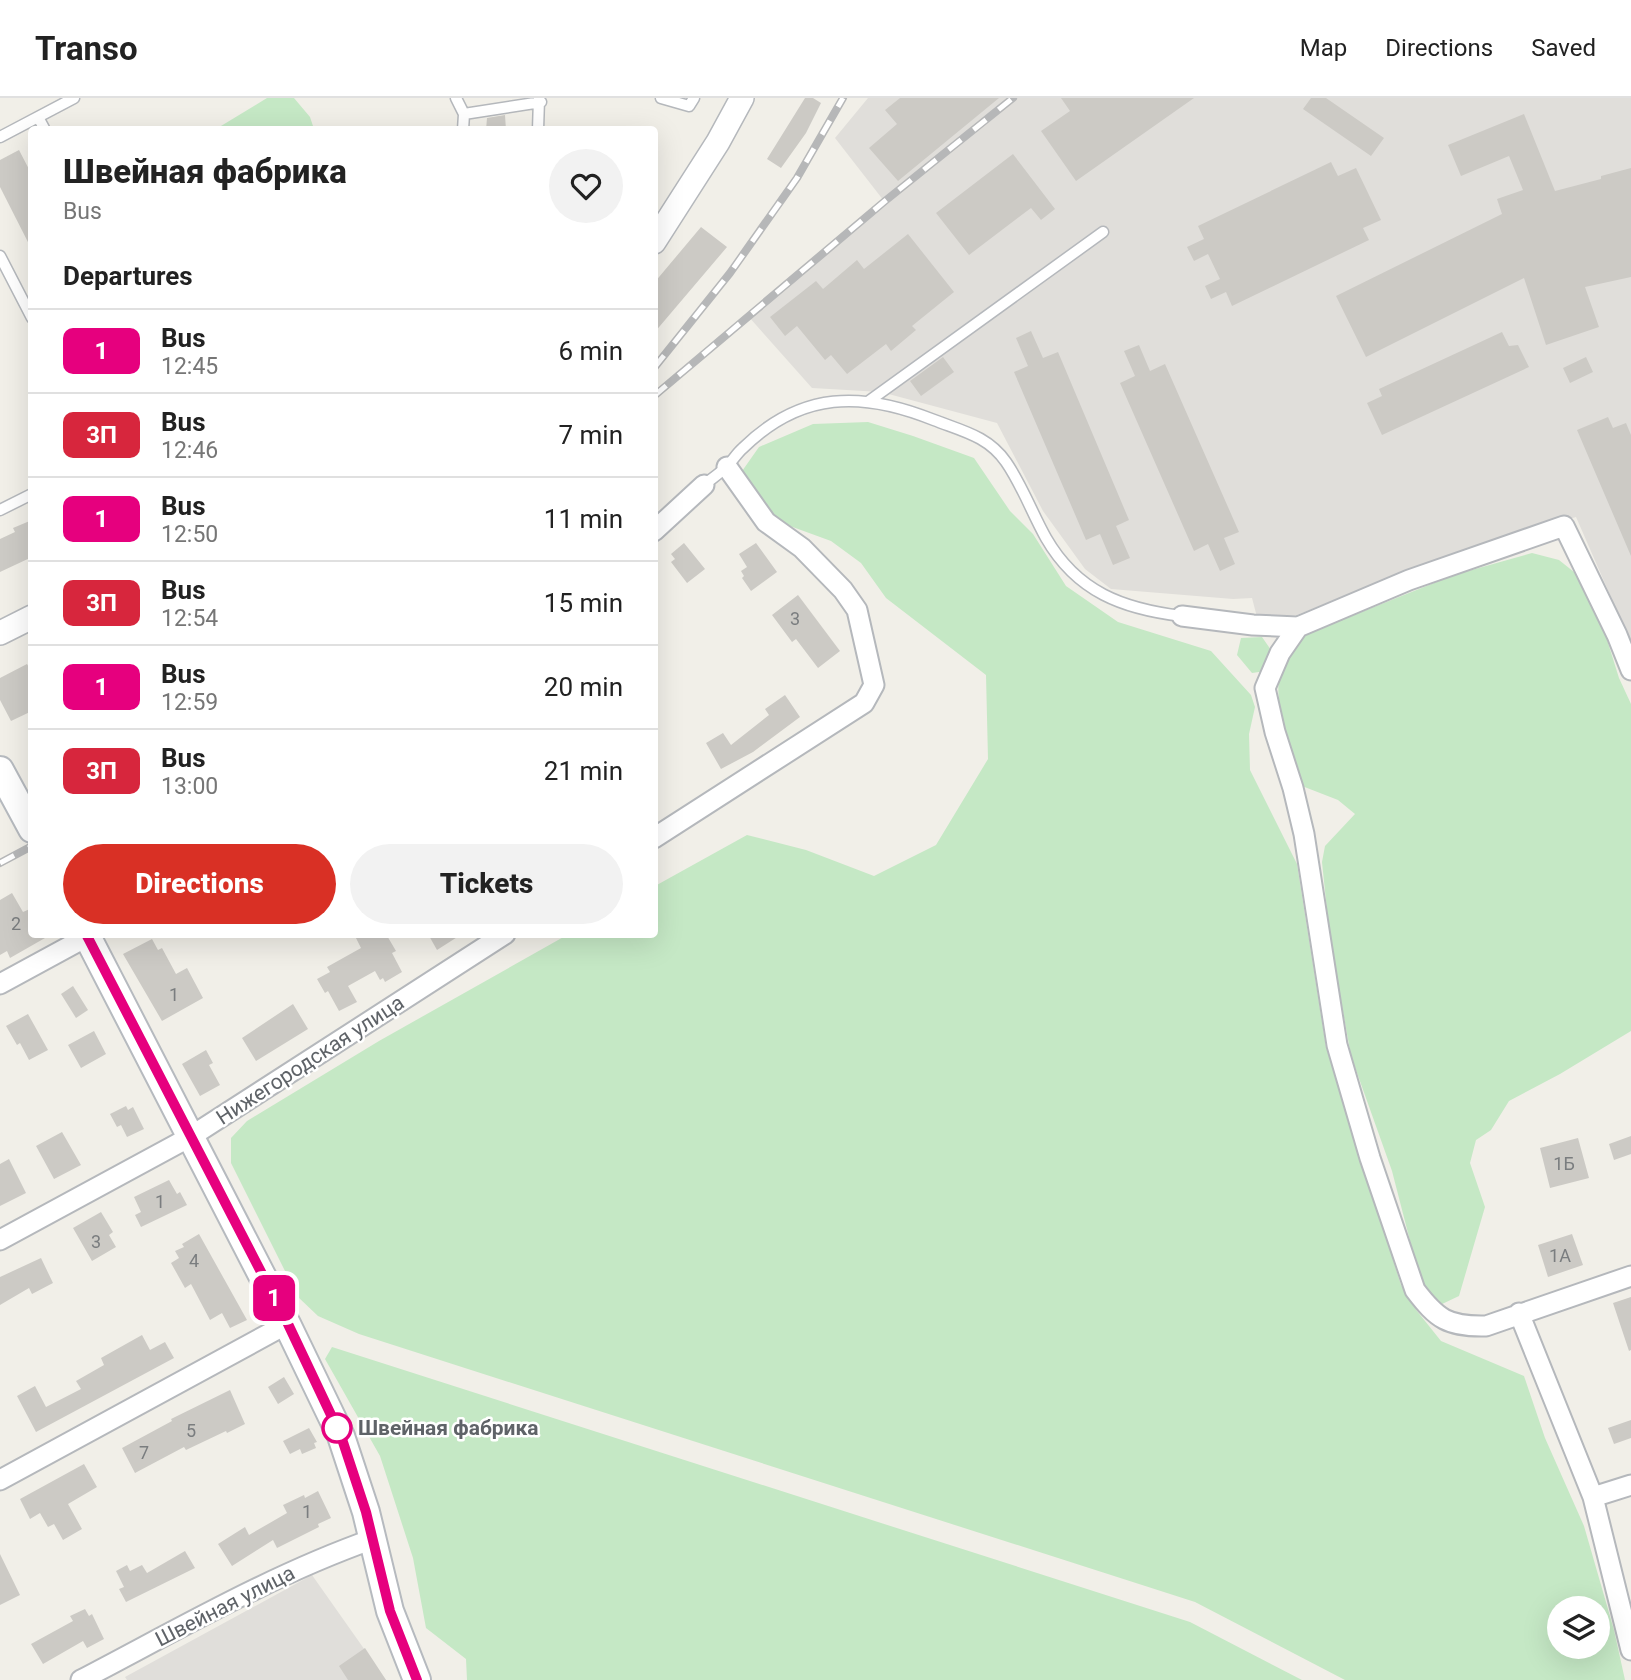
<!DOCTYPE html>
<html lang="en">
<head>
<meta charset="utf-8">
<style>
  body { margin:0; font-family:Roboto,sans-serif; background:#f2f2f2; color:#222; height:100vh; display:flex; flex-direction:column; font-size:26px; white-space:nowrap }
  * { box-sizing:border-box; margin:0 }
  p { font-size:23px; color:#767676 }
  .icon { flex:none; width:38px; height:38px; fill:none; stroke:currentColor; stroke-width:2; stroke-linecap:round; stroke-linejoin:round }
  .map { position:relative; flex:1; overflow:hidden }
  .details { position:absolute; left:28px; top:28px; width:630px; height:812px; display:flex; flex-direction:column; background:#fff; border-radius:7px; box-shadow:0 7px 28px #0002 }
  .details>* { flex:none }
  .badge { padding:0 14px; border-radius:10px; font-size:24px; line-height:46px }
  .controls { position:absolute; left:1547px; top:1498px; display:grid; gap:14px }
  .controls a { display:grid; place-items:center; width:63px; height:63px; border-radius:50%; background:#fff; box-shadow:0 7px 28px #0002; font-size:35px }
  .map>.badge { position:absolute; translate:-50% -50%; box-shadow:0 0 0 4px #fff }
  h2 { padding:0 35px; font-size:26px; line-height:63px }
  .round { display:grid; place-items:center; flex:none; width:74px; height:74px; border-radius:37px; background:#f2f2f2 }
  .summary { display:flex; align-items:center; justify-content:space-between; height:119px; padding:0 35px }
  h1 { font-size:33px; font-weight:800; line-height:52px }
  .action { display:flex; gap:14px; margin-top:auto; padding:14px 35px }
  .action a { flex:1; height:80px; border-radius:42px; background:#d93025; color:#fff; font-size:28px; font-weight:800; line-height:80px; text-align:center }
  .action a+a { background:#f2f2f2; color:#222 }
  ul { padding:0; list-style:none }
  li { display:flex; align-items:center; gap:21px; height:84px; padding:0 35px; border-top:2px solid #e0e0e0 }
  li div { flex:1 }
  li b { display:block; font-size:26px }
  li em { font-style:normal }
  li .badge { min-width:77px; font-weight:700; text-align:center }
  header { display:flex; align-items:center; gap:42px; box-sizing:border-box; height:98px; padding:0 35px; background:#fff; border-bottom:2px solid #e0e0e0 }
  header strong { font-size:33px }
  nav { display:flex; gap:38px; margin-inline-start:auto; font-size:24px }
  .map>svg:first-child { display:block }
  .industrial { fill:#e0deda }
  .green { fill:#c5e8c5; fill-rule:evenodd }
  .building { fill:#cccac5 }
  .lines { fill:none; stroke-linecap:round; stroke-linejoin:round }
  .service-casing { stroke:#b5b8bc; stroke-width:13 }
  .minor-casing { stroke:#b5b8bc; stroke-width:23 }
  .tertiary-casing { stroke:#b5b8bc; stroke-width:26 }
  .secondary-casing { stroke:#b6babf; stroke-width:30 }
  .service { stroke:#fff; stroke-width:10 }
  .minor { stroke:#fff; stroke-width:19 }
  .tertiary { stroke:#fff; stroke-width:23 }
  .secondary { stroke:#fff; stroke-width:26 }
  .rail-casing { stroke:#b6b7b8; stroke-width:8 }
  .rail { stroke:#fff; stroke-width:5; stroke-dasharray:16; stroke-linecap:butt }
  .line-casing { stroke:#fff; stroke-width:16 }
  .line { stroke:#e6007e; stroke-width:10 }
  .stop-dot { fill:#fff; stroke:#e6007e; stroke-width:3.5 }
  .labels { text-anchor:middle; dominant-baseline:central; stroke-width:5; stroke-linejoin:round; paint-order:stroke }
  .number-label { font-size:18px; fill:#7a7d7f }
  .street-label { font-size:21px; fill:#5f6368; stroke:#fff }
  .stop-label { font-size:21px; font-weight:bold; fill:#5f6368; stroke:#fff; text-anchor:start }
</style>
</head>
<body>
<header>
<strong>Transo</strong>
<nav><a>Map</a><a>Directions</a><a>Saved</a></nav>
</header>
<div class="map">
<svg width="1631" height="1582" viewBox="0 0 1631 1582">
  <rect width="100%" height="100%" fill="#f1efe8"/>
  <path class="industrial" d="M868,0H1631V545L1576,419L1422,466L1297,517L1257,519L1252,500L1233,501L1111,491L1085,471L1043,413L997,325L881,294L812,290L749,219L884,103L835,40Z
    M312,1477L386,1582H127L125,1579Z"/>
  <path class="green" d="M267,0H294L310,19L314,31H216Z
    M868,324L913,338L974,360L1010,413L1033,436L1066,488L1118,524L1211,553L1251,597L1255,609L1249,636L1250,672L1297,766L1326,949L1401,1187L1417,1213L1441,1243L1524,1278L1545,1340L1584,1428L1614,1532L1625,1582H1345L1195,1504L359,1236L318,1218L298,1199L231,1065V1040L247,1023L379,943L567,837L654,836L655,788L747,737L806,752L874,778L936,747L988,661L986,577L886,500L861,465L831,443L779,424L757,405L740,376L759,349L813,326ZM1559,1510H1598V1549H1559Z
    M1532,455L1559,462L1579,478L1598,513L1619,580L1631,606V933L1560,976L1509,1003L1491,1032L1476,1042L1470,1065L1485,1109L1459,1198L1440,1207L1424,1197L1392,1073L1351,958L1330,841L1322,764L1325,748L1355,716L1338,702L1302,688C1290,647 1266,599 1286,556C1289,549 1298,542 1304,537L1454,477Z
    M1262,539L1271,552L1266,573L1252,575L1237,557L1241,540Z
    M332,1249L1190,1524L1302,1582H467L466,1561L426,1530L413,1460L380,1358L325,1261Z"/>
  <path class="building" d="M805,0H813L821,5L806,35L781,70L767,61Z
    M900,0H999L898,83L869,50L897,26L885,12Z
    M1061,0H1194L1076,83L1041,33L1070,13Z
    M1311,0H1326L1384,40L1371,58L1303,11Z
    M1524,16L1555,93L1601,81V78L1631,70V179L1585,189L1599,229L1546,247L1524,180L1366,259L1336,198L1502,116L1497,101L1523,92L1509,58L1461,78L1448,47Z
    M505,17L506,32H486L487,20Z
    M19,52L32,77V152L0,89V62Z
    M1013,56L1055,111L1041,122L1031,110L969,157L936,115Z
    M1331,64L1338,78L1356,70L1381,122L1363,130L1369,142L1232,208L1226,194L1211,201L1205,188L1220,181L1208,156L1194,163L1187,149L1204,141L1198,128Z
    M701,129L727,149L654,235V185Z
    M908,136L954,194L912,228L916,232L891,253L886,246L847,276L831,257L825,262L797,228L785,238L770,219L816,183L823,191L857,162L864,171Z
    M1031,233L1043,260L1058,254L1129,422L1116,428L1130,460L1113,467L1100,436L1086,442L1014,274L1028,268L1016,240Z
    M1502,234L1509,248L1518,247L1529,269L1382,337L1367,305L1382,298L1379,291Z
    M1139,247L1150,273L1165,266L1239,434L1224,440L1235,466L1220,473L1208,446L1194,453L1120,285L1135,278L1124,253Z
    M943,259L954,274L921,298L910,283Z
    M1586,259L1593,274L1570,285L1563,270Z
    M1608,319L1613,330L1626,325L1631,337V458L1577,332Z
    M32,422V459L0,474V441L15,434L13,430Z
    M684,445L705,471L687,485L671,464L675,461L671,456Z
    M756,445L777,474L751,493L742,480L744,478L741,473L747,469L739,456Z
    M798,497L840,553L818,570L796,541L792,544L772,517Z
    M27,566L32,574V613L11,623L0,602V580Z
    M785,597L800,619L753,654L721,671L706,645L723,635L731,647L769,617L765,611Z
    M12,795L23,814L32,810V836H52L10,860L7,853L0,857V802Z
    M354,836H386L396,853L392,855L402,874L385,884L383,880L380,882L375,873L348,888L357,904L339,913L328,893L325,895L317,881L330,874L327,869L361,850Z
    M428,836H462L437,852Z
    M152,841L158,852L162,850L176,876L187,870L203,900L162,923L123,856Z
    M73,888L88,912L76,920L61,896Z
    M293,906L308,931L256,963L242,940Z
    M28,916L48,952L29,962L20,945L17,947L6,928Z
    M94,933L106,956L81,970L68,947Z
    M206,952L213,965L209,967L220,987L200,998L182,966Z
    M126,1008L128,1012L133,1009L144,1031L127,1039L121,1027L117,1029L110,1016Z
    M62,1034L81,1067L54,1081L36,1048Z
    M1631,1038V1056L1614,1062L1609,1046Z
    M1578,1040L1589,1080L1550,1090L1540,1050Z
    M9,1061L26,1095L0,1108V1066Z
    M169,1082L177,1096L180,1094L187,1107L141,1129L135,1117L141,1114L134,1099Z
    M101,1114L113,1134L109,1137L116,1149L92,1163L73,1130Z
    M199,1136L247,1222L230,1230L222,1215L210,1222L191,1186L185,1190L171,1165L179,1160L175,1153L184,1149L182,1146Z
    M1572,1136L1583,1167L1548,1179L1538,1147Z
    M41,1160L53,1185L32,1196L29,1190L0,1207V1179Z
    M1631,1199V1252L1629,1253L1613,1205Z
    M142,1237L150,1252L165,1244L174,1260L36,1334L17,1298L35,1288L46,1309L81,1291L76,1283L104,1267L101,1260Z
    M284,1279L294,1296L278,1306L268,1289Z
    M230,1292L245,1326L227,1335L226,1333L186,1352L184,1349L135,1375L122,1350L172,1323L171,1321Z
    M1631,1322V1340L1614,1346L1608,1330Z
    M309,1330L317,1344L314,1345L316,1350L302,1356L300,1351L290,1356L283,1343Z
    M84,1366L97,1389L68,1406L82,1431L63,1442L54,1426L48,1429L40,1415L30,1421L20,1401Z
    M318,1393L331,1420L318,1426L319,1429L277,1450L273,1442L232,1468L218,1446L245,1429L249,1437L287,1415L283,1407L304,1397L305,1400Z
    M185,1453L195,1470L126,1504L119,1491L124,1489L116,1473L127,1467L130,1473L142,1467L147,1475Z
    M0,1456L20,1497L0,1507Z
    M85,1511L89,1518L92,1516L104,1541L87,1550L83,1543L43,1566L31,1546L73,1523L70,1518Z
    M365,1550L386,1582H348L339,1568Z"/>
  <g class="lines">
    <defs>
      <path id="service" d="M456,0L464,16L463,32
        M661,0L689,8L694,0
        M464,16L541,4
        M38,19L45,32
        M538,32L539,1
        M0,39L74,0
        M0,158L32,220
        M869,303L1103,134
        M704,387C711,381 719,376 725,370C732,364 736,356 743,350C801,293 862,293 934,322C962,333 988,338 1006,364C1022,387 1032,415 1046,440C1077,494 1123,511 1182,518
        M0,412L32,396"/>
      <path id="minor" d="M654,433L704,387
        M1182,518L1253,527L1298,529L1409,482L1564,428L1617,537L1631,572
        M1298,529L1280,555L1265,590L1275,634L1293,690L1304,736L1337,947L1370,1060L1415,1192C1437,1221 1448,1229 1486,1228L1631,1178
        M654,740L864,605L874,587L857,512L843,492L802,450L766,424L727,369
        M0,886L92,836
        M0,1142L190,1039L505,836
        M1519,1215L1593,1399L1631,1552
        M0,1382L287,1226
        M1593,1399L1631,1387
        M81,1582C177,1532 271,1477 373,1441"/>
      <path id="tertiary" d="M654,144L718,44L742,0
        M0,535L32,519"/>
      <path id="secondary" d="M0,672L32,731
        M86,836L287,1226L341,1338L366,1414L390,1513L417,1582"/>
    </defs>
    <use href="#service" class="service-casing"/>
    <use href="#minor" class="minor-casing"/>
    <use href="#tertiary" class="tertiary-casing"/>
    <use href="#secondary" class="secondary-casing"/>
    <use href="#service" class="service"/>
    <use href="#minor" class="minor"/>
    <use href="#tertiary" class="tertiary"/>
    <use href="#secondary" class="secondary"/>
    <defs>
      <path id="rail" d="M654,270L730,175L797,80L843,0
        M654,298L885,103L1013,0
        M0,765L32,748"/>
    </defs>
    <use href="#rail" class="rail-casing"/>
    <use href="#rail" class="rail"/>
  </g>
  <g class="lines">
    <defs>
      <path id="line" d="M86,836L288,1226L341,1338L366,1414L390,1513L417,1582"/>
    </defs>
    <use href="#line" class="line-casing"/>
    <use href="#line" class="line"/>
  </g>
  <circle class="stop-dot" cx="337" cy="1330" r="14"/>
  <g class="labels">
    <g class="number-label">
      <text x="795" y="520">3</text>
      <text x="16" y="825">2</text>
      <text x="174" y="896">1</text>
      <text x="1564" y="1065">1Б</text>
      <text x="160" y="1103">1</text>
      <text x="96" y="1143">3</text>
      <text x="1560" y="1157">1А</text>
      <text x="194" y="1162">4</text>
      <text x="191" y="1332">5</text>
      <text x="144" y="1354">7</text>
      <text x="307" y="1413">1</text>
    </g>
    <g class="street-label">
      <text transform="translate(310 962) rotate(-33)">Нижегородская улица</text>
      <text transform="translate(225 1508) rotate(-27)">Швейная улица</text>
    </g>
    <g class="stop-label">
      <text x="358" y="1330">Швейная фабрика</text>
    </g>
  </g>
</svg>
<div class="controls">
<a><svg class="icon" aria-label="layers" viewBox="0 0 24 24"><path d="M12 4l9 5-9 5-9-5zM3 14l9 5 9-5"/></svg></a>
</div>
<b class="badge" style="left:274px;top:1200px;background:#e6007e;color:#fff">1</b>
<section class="details">
<div class="summary"><div><h1>Швейная фабрика</h1><p>Bus</p></div><a class="round"><svg class="icon" aria-label="heart" viewBox="0 0 24 24"><path d="M12 20l-8-8c-3-5 5-10 8-4 3-6 11-1 8 4z"/></svg></a></div>
<h2>Departures</h2>
<ul>
<li><span class="badge" style="background:#e6007e;color:#fff">1</span><div><b>Bus</b><p>12:45</p></div><em>6 min</em></li>
<li><span class="badge" style="background:#d7263d;color:#fff">3П</span><div><b>Bus</b><p>12:46</p></div><em>7 min</em></li>
<li><span class="badge" style="background:#e6007e;color:#fff">1</span><div><b>Bus</b><p>12:50</p></div><em>11 min</em></li>
<li><span class="badge" style="background:#d7263d;color:#fff">3П</span><div><b>Bus</b><p>12:54</p></div><em>15 min</em></li>
<li><span class="badge" style="background:#e6007e;color:#fff">1</span><div><b>Bus</b><p>12:59</p></div><em>20 min</em></li>
<li><span class="badge" style="background:#d7263d;color:#fff">3П</span><div><b>Bus</b><p>13:00</p></div><em>21 min</em></li>
</ul>
<div class="action"><a>Directions</a><a>Tickets</a></div>
</section>
</div>
</body>
</html>
